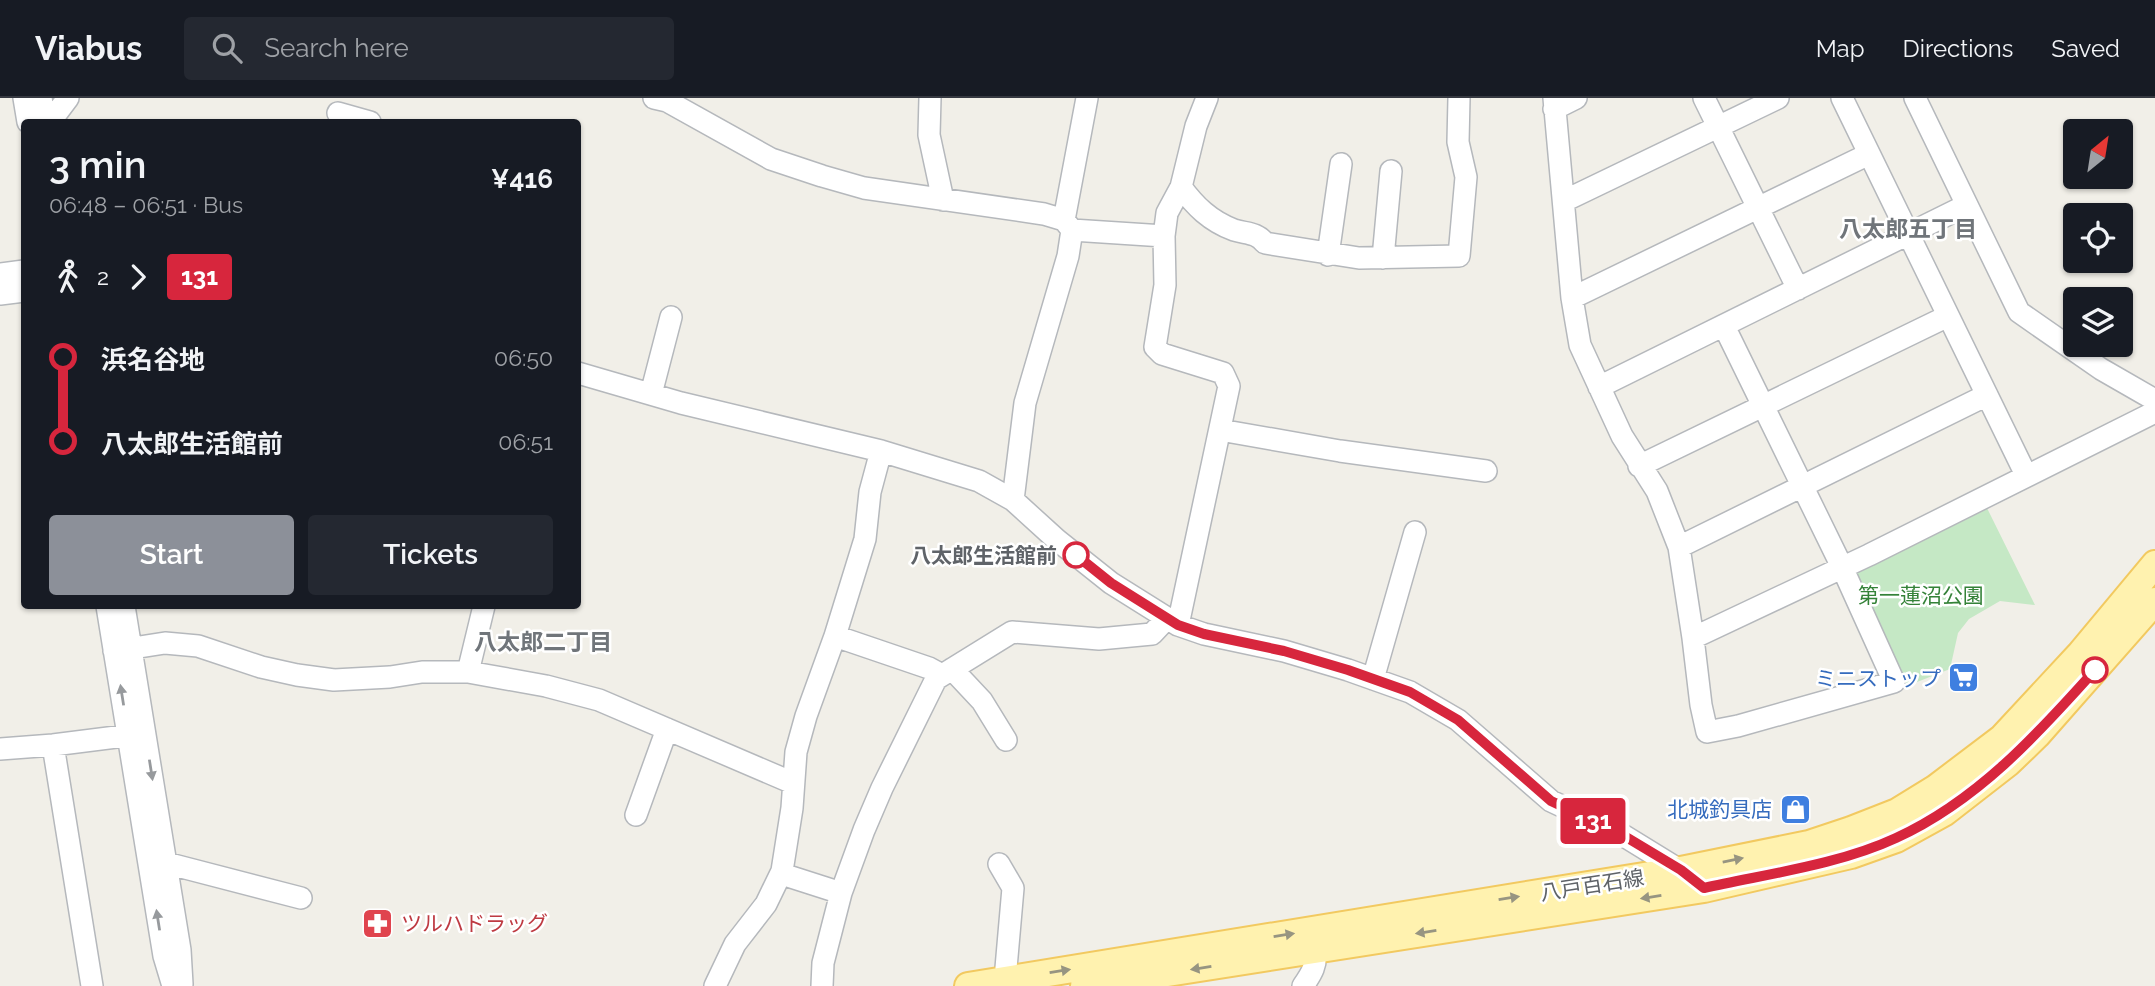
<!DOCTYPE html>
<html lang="en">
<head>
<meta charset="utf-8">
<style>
  body { margin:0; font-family:Raleway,"Noto Sans JP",sans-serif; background:#242831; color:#f1f3f6; height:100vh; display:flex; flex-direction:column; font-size:26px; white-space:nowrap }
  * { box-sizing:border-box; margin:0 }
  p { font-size:23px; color:#9ea1a6 }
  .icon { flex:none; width:38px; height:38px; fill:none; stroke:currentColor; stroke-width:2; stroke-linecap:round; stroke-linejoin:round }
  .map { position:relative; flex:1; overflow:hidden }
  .drawer { position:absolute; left:21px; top:21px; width:560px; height:490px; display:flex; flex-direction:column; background:#171b24; border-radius:7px; box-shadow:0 2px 5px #0004 }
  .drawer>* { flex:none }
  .badge { padding:0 14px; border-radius:5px; font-size:24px; line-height:46px }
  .needle { width:46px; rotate:30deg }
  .controls { position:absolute; left:2063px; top:21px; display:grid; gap:14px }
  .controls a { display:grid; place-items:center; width:70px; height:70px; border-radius:7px; background:#171b24; box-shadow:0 2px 5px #0004; font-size:35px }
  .map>.badge { position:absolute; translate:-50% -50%; box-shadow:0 0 0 4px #fff }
  .legs { display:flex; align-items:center; gap:10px; height:77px; padding:0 28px; font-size:23px }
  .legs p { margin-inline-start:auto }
  .summary { display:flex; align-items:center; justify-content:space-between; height:119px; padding:0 28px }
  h1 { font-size:38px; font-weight:600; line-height:52px }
  .action { display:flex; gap:14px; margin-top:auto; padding:14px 28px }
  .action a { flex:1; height:80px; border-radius:7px; background:#8c9099; color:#fff; font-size:28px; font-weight:600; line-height:80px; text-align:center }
  .action a+a { background:#242831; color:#f1f3f6 }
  ul { padding:0 28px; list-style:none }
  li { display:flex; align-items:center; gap:24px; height:84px; font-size:26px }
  li i { display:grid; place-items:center; width:10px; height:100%; margin:0 9px; background:currentColor }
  li i::after { content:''; width:18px; height:18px; margin:-9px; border:5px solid; border-radius:50%; background:#171b24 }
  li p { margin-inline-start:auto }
  li:first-child i { background:linear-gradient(#0000 50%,currentColor 0) }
  li:last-child i { background:linear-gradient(currentColor 50%,#0000 0) }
  header { display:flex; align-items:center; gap:42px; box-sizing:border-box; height:98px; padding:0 35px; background:#171b24; border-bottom:2px solid #363941 }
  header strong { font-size:33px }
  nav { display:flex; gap:38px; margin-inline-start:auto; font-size:24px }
  .search { width:490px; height:63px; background:#242831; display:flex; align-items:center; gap:18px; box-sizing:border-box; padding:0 24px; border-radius:7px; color:#9ea1a6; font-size:26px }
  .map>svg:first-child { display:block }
  .green { fill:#c5e8c5 }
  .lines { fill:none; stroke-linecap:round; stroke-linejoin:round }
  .minor-casing { stroke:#b5b8bc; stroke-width:24 }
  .major-casing { stroke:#f2c960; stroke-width:30 }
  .minor { stroke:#fff; stroke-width:21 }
  .major { stroke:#fff2af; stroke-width:26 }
  .oneway { fill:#979a9d }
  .oneway2 { fill:#979581 }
  .line-1-casing { stroke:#fff; stroke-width:16 }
  .line-1 { stroke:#d7263d; stroke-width:10 }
  .stop-1-dot { fill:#fff; stroke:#d7263d; stroke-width:3.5 }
  .labels { text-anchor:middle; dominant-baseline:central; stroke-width:5; stroke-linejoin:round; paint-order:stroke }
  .stop-label { font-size:21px; font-weight:bold; fill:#5f6368; stroke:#fff; text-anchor:end }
  .park-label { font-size:21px; fill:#348238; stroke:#fff }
  .shop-label { font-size:21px; fill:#366cbe; stroke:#fff; text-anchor:end }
  .street-label { font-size:21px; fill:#5f6368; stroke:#fff }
  .health-label { font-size:21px; fill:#be3a42; stroke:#fff; text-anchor:start }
  .neighbourhood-label { font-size:23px; font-weight:bold; fill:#70757a; stroke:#fff }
</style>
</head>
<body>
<header>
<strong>Viabus</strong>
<div class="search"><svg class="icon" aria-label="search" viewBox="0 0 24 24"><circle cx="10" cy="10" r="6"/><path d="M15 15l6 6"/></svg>Search here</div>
<nav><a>Map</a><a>Directions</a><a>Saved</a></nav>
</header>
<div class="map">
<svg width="2155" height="888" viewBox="0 0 2155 888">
  <rect width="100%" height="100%" fill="#f1efe8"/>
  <path class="green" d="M1986,408L2035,507L2000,503L1969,521L1958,535L1950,571L1907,588L1853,478L1859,469Z"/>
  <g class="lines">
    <defs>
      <path id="minor" d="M24,0L28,24
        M41,0L45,24
        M654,0L667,3L771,61L822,78L864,90L1044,116L1064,122L1072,132L1068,158L1025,305L1013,402
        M930,0L929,37L943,102
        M1554,0L1572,200L1580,247L1622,338L1657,393L1679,449L1693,540L1701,607L1707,634L1738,628L1894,584L1842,469L1724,228
        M1704,0L1798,191
        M1842,0L2026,377
        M1915,0L2019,214L2101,271L2155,302
        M1554,11L1576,0
        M338,15L370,24
        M50,24L68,0
        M1181,89C1195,108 1210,123 1234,132C1247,136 1256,134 1265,145L1359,160L1459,158L1466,79L1458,44L1459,0
        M1564,103L1778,0
        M1064,122L1087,0
        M1072,132L1164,138L1167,115L1181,89L1196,28L1207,0
        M1164,138L1165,187L1155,249L1162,256L1223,275L1229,288L1178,527
        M1328,157L1341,66
        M1383,160L1391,73
        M0,176L24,173
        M0,196L24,193
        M1572,200L1869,56
        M578,275L681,305L881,353L979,383L1013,402L1057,442L1111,485L1178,527L1204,536L1284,553L1348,572L1410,594L1458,622L1551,703L1621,736L1686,776
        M1599,289L1967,107
        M651,296L671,219
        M1220,332L1340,353L1486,373
        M1639,368L1948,218
        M1679,449L1987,297
        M107,508L164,858L173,888
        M124,508L180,852L182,886
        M835,538L929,570L942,577
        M1693,540L1869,457L2155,314
        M114,553L165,545L198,548L261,569L297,577L334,582L390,579L422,574H468L546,588L599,602L793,685
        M952,571L982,603L1006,642
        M468,574L484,508
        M1373,581L1415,434
        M53,647L92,888
        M0,651L53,647L140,636
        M636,717L667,631
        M166,765L301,800
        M999,766L1013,790L1006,870L1008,882
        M841,795L788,778L782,773L792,710L796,654L806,618L835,538L865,441L870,394L881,353
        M715,888L735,846L766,806L782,773
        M822,888L823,865L841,795L864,732L882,690L936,581L1012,534L1099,541L1152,536L1167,520
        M1303,888C1312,875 1317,867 1315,852"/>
      <path id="major" d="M968,888L1681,772L1809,746L1851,732L1897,714L1936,690L2002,640L2080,556L2155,466
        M1084,888L1704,791L1851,757L1896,741L1945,714L2008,665L2037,637L2155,503"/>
    </defs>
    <use href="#minor" class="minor-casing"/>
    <use href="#major" class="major-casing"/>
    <use href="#minor" class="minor"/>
    <use href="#major" class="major"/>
  </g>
  <defs><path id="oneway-solid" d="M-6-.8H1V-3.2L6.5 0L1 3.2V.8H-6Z" transform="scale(1.75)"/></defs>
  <g class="oneway">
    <use href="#oneway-solid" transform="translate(122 597) rotate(-99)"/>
    <use href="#oneway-solid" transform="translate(151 672) rotate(81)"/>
    <use href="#oneway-solid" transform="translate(158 822) rotate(-99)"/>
  </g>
  <g class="oneway2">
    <use href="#oneway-solid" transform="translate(1733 762) rotate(-11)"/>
    <use href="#oneway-solid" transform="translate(1651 799) rotate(171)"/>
    <use href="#oneway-solid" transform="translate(1509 800) rotate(-9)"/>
    <use href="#oneway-solid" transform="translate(1426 834) rotate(171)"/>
    <use href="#oneway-solid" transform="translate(1284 837) rotate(-9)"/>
    <use href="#oneway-solid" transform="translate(1201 870) rotate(171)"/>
    <use href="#oneway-solid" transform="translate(1060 873) rotate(-9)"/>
  </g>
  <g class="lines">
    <defs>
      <path id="line-1" d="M1076,457L1111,485L1178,527L1204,536L1284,553L1348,572L1410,594L1458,622L1551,703L1621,736L1681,772L1704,790C1766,776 1838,767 1896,740C1977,703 2037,637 2095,572"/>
    </defs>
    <use href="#line-1" class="line-1-casing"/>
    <use href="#line-1" class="line-1"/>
  </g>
  <defs>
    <symbol id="supermarket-square" viewBox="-11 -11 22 22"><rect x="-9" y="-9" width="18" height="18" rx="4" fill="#3f7fe0" stroke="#fff"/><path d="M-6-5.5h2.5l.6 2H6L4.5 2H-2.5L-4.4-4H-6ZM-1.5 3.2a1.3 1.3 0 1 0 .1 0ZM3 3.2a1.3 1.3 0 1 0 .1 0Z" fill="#fff"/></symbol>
    <symbol id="shop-square" viewBox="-11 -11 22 22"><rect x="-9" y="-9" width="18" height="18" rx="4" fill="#3f7fe0" stroke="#fff"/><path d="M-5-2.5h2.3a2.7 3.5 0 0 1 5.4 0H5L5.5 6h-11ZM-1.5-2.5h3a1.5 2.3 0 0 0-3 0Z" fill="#fff"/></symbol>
    <symbol id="pharmacy-square" viewBox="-11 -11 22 22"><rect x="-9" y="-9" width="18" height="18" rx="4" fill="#e0444e" stroke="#fff"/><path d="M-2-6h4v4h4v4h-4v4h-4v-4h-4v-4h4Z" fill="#fff"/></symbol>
  </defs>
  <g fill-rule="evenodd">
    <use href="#supermarket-square" x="1946" y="562" width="35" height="35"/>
    <use href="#shop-square" x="1778" y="694" width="35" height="35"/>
    <use href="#pharmacy-square" x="360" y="808" width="35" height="35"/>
  </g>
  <g class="stop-1-dot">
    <circle cx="1076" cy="457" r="12"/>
    <circle cx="2095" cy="572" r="12"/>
  </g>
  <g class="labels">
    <g class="stop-label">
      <text x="1057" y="457">八太郎生活館前</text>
    </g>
    <g class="park-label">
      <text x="1921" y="497">第一蓮沼公園</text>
    </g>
    <g class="shop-label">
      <text x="1941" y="580">ミニストップ</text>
      <text x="1772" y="711">北城釣具店</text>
    </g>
    <g class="street-label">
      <text transform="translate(1592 787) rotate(-9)">八戸百石線</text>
    </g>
    <g class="health-label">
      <text x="401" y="825">ツルハドラッグ</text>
    </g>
    <g class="neighbourhood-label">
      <text x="1908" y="130">八太郎五丁目</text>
      <text x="543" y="543">八太郎二丁目</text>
    </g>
  </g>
</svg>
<div class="controls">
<a><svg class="needle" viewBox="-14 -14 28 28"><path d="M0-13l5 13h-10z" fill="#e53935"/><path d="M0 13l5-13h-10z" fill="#9ea1a6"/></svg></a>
<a><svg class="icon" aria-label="locate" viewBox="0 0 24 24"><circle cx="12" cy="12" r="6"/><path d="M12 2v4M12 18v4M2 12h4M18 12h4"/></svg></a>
<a><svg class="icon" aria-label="layers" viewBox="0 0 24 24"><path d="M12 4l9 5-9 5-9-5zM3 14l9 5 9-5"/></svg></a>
</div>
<b class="badge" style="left:1593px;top:723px;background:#d7263d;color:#fff">131</b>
<section class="drawer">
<div class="summary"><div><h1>3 min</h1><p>06:48 – 06:51 · Bus</p></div><b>¥416</b></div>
<div class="legs"><svg class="icon" aria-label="walk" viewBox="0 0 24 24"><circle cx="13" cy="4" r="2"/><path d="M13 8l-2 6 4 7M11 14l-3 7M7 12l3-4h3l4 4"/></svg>2<svg class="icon" aria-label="forward" viewBox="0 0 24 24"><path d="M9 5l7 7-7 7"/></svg><b class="badge" style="background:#d7263d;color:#fff">131</b></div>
<ul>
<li><i style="color:#d7263d"></i><b>浜名谷地</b><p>06:50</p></li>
<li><i style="color:#d7263d"></i><b>八太郎生活館前</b><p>06:51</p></li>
</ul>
<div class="action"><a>Start</a><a>Tickets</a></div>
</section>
</div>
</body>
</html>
